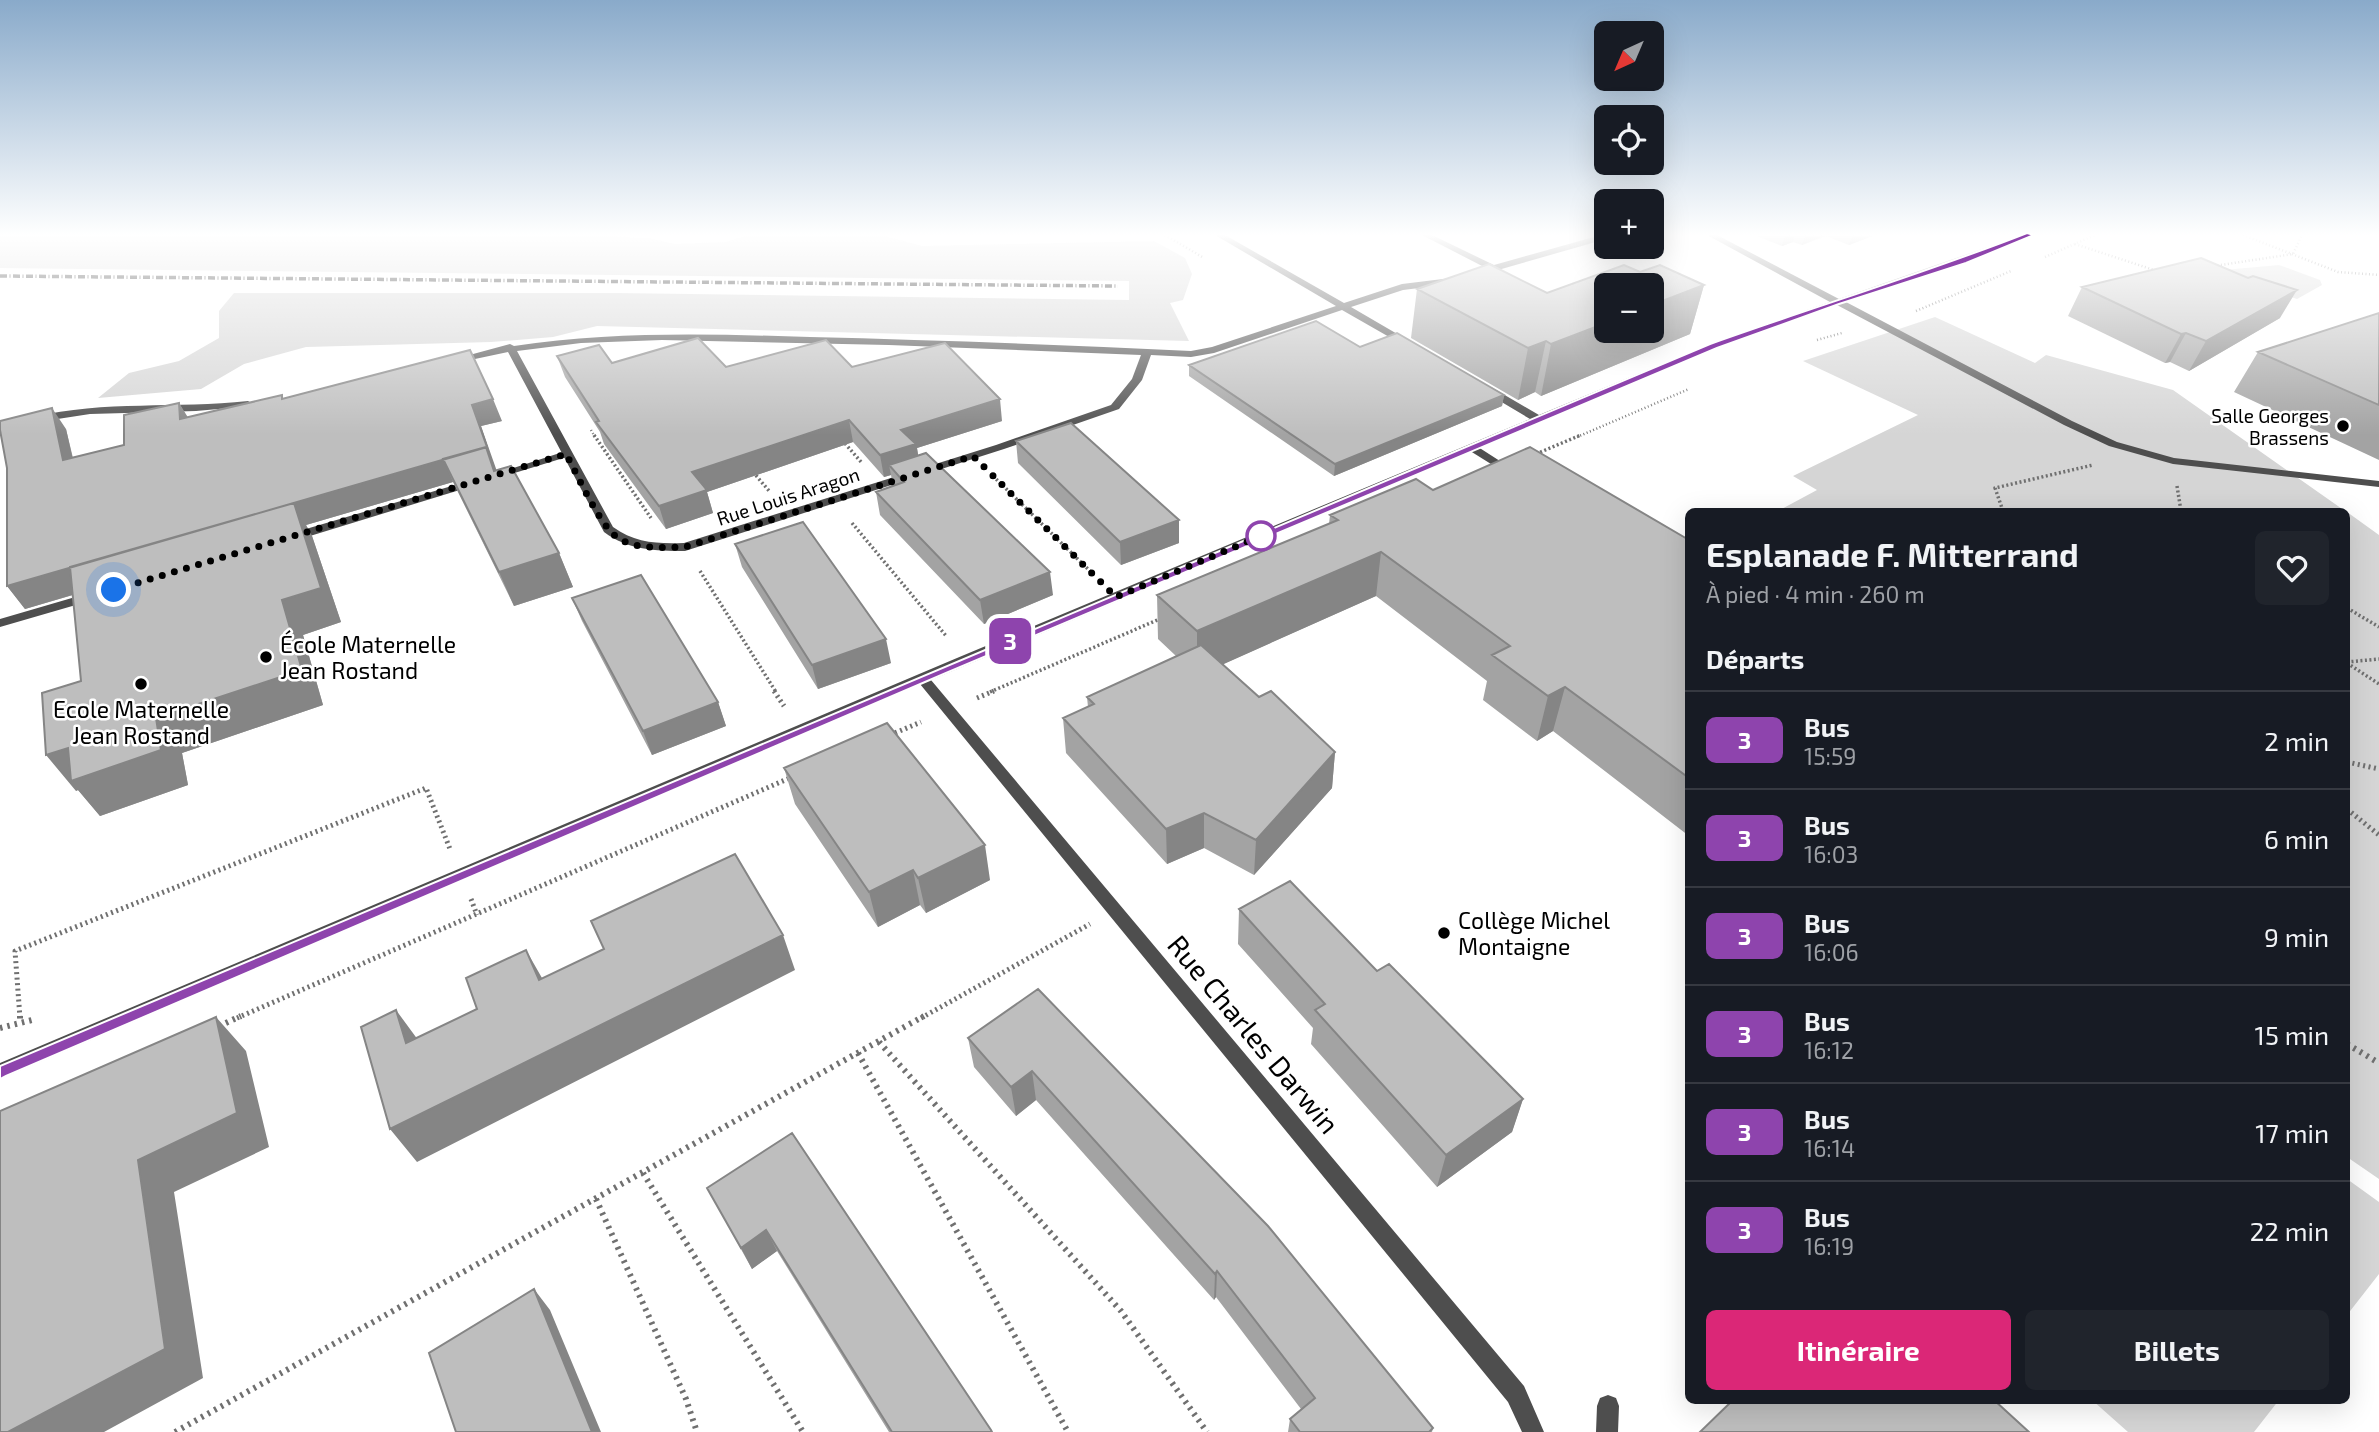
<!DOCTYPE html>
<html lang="fr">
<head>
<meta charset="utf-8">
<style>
  body { margin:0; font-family:"Exo 2",sans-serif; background:#20242c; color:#f1f3f6; height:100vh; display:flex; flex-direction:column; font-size:26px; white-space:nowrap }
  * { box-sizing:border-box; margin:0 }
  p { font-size:23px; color:#9ea1a6 }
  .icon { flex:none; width:38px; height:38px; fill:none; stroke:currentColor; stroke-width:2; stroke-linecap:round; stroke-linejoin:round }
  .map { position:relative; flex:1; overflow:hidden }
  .panel { position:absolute; left:1685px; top:508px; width:665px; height:896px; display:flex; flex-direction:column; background:#171b24; border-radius:10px; box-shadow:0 7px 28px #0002 }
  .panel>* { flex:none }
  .badge { padding:0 14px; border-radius:10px; font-size:24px; line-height:46px }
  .needle { width:46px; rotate:224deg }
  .buttons { position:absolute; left:1594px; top:21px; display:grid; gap:14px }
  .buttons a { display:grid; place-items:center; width:70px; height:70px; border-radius:10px; background:#171b24; box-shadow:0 7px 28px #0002; font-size:35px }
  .you { position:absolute; width:35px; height:35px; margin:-18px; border:5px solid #fff; border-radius:50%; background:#1a73e8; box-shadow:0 0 0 10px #1a73e833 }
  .map>.badge { position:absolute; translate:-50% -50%; box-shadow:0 0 0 4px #fff }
  h2 { padding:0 21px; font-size:26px; line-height:63px }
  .round { display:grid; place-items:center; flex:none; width:74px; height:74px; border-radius:10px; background:#20242c }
  .head { display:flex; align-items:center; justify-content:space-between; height:119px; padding:0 21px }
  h1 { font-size:33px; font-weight:700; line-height:52px }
  .primary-button { display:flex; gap:14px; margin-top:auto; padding:14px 21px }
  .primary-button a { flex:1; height:80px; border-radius:10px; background:#db2777; color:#fff; font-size:28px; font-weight:700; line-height:80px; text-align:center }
  .primary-button a+a { background:#20242c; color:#f1f3f6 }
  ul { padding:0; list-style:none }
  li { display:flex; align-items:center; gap:21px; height:98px; padding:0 21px; border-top:2px solid #363941 }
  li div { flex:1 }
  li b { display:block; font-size:26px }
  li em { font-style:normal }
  li .badge { min-width:77px; font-weight:700; text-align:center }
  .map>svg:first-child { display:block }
  .green { fill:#d5d5d5 }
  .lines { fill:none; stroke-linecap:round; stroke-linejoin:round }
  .path-far3 { stroke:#707070; stroke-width:2.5; stroke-dasharray:1 2.5; stroke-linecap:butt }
  .path-far2 { stroke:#707070; stroke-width:3.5; stroke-dasharray:2 2.5; stroke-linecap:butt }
  .path-far1 { stroke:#707070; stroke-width:5; stroke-dasharray:2 3.5; stroke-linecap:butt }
  .path { stroke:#707070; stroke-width:6; stroke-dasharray:2.5 5; stroke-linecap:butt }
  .service { fill:#4e4e4e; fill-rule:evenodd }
  .minor { fill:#4e4e4e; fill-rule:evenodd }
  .rail { stroke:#000; stroke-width:3.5; stroke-dasharray:7 2.5 1 2.5; stroke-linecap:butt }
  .wall { fill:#a3a3a3 }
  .shaded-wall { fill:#858585 }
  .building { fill:#bebebe; stroke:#858585; stroke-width:2 }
  .line { fill:#8e44ad; stroke:#fff; stroke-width:2 }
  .walk { stroke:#000; stroke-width:7; stroke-dasharray:0 12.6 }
  .poi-dot { fill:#000; stroke:#fff; stroke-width:2.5 }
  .stop-dot { fill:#fff; stroke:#8e44ad; stroke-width:3.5 }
  .labels { text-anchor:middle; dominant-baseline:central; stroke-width:5; stroke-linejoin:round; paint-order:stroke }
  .far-poi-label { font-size:19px; fill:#000; stroke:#fff; text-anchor:end }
  .far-street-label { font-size:19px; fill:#000; stroke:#fff }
  .poi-label { font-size:23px; fill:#000; stroke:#fff; text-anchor:start }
  .near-street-label { font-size:28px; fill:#000; stroke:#fff }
</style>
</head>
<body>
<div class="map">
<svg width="2379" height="1432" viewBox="0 0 2379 1432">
  <rect width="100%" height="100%" fill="#fff"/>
  <path class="green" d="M0,235H588L648,238L675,244L726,242L748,235H881L922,246L1154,241L1185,258L1192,274L1183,300L1170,303L1189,341L597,326L553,337L491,342L306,347L244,364L201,389L98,398L129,373L179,361L219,338V311L234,293H616L1129,300V281L0,268Z
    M2279,265L2320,280L2322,285L2297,299L2213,271Z
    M1935,317L2035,363L2046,355L2173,390L2345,511H1778L1817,490L1793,476L1918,415L1803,361Z
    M2347,512L2379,535V1179L2347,1157Z
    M2347,1179L2379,1202V1274L2347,1315Z
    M2092,1400H2279L2254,1432H2128Z"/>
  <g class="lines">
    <path class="path-far3" d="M1165,235L1204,258
      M2243,235L2338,272L2379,275
      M2075,244L2157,271
      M2045,257L2095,235
      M2214,266L2293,254L2302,235
      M1916,311L2011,271
      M1817,340L1842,333
      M591,430L595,437
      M1577,437L1689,389"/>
    <path class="path-far2" d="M594,435L651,518
      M842,440L862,463
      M1536,454L1581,435
      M753,472L770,492
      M993,476L1094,575
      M2177,486L2181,511
      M2003,511L1995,488L2093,465
      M852,523L947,637
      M700,571L776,692
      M2347,608L2379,627
      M2347,662L2379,659
      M2347,663L2379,684
      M990,692L1162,618"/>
    <path class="path-far1" d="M774,691L784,706
      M977,698L994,691
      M890,735L921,722
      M2347,762L2379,769
      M2347,809L2379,835
      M471,899L477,915
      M20,1018L15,951L426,788L450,849
      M237,1018L792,777
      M921,1018L1090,924"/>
    <path class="path" d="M20,1016V1023
      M219,1026L241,1016
      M0,1028L36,1019
      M879,1042L1121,1311L1207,1432
      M2347,1044L2379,1063
      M858,1053L1068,1432
      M643,1173L803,1432
      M596,1199L686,1399L697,1432
      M175,1432L924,1016"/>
    <path class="service" d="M1471,444L1475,445L1517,472L1511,475L1507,474L1467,449L1466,447Z
      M566,451L571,454L570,456L495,479L489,476Z
      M472,480L478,483L476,485L297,540H289L287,537L289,534Z
      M89,593L93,594L95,597L93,600L0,627V619Z
      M1608,1395L1616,1398L1619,1406L1618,1432H1596L1597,1406L1600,1398Z"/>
    <path class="minor" d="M1215,235H1225L1344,303L1402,284L1451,278L1455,281L1451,284L1403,290L1351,307L1411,342V346H1405L1342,310L1214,353L1191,357L1151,355L1142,380L1119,409L1004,449L685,551C655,551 628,550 604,532L508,352L456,363L451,360L510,344L514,346C612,331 711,334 810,337C937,340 1064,345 1191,351L1212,347L1336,306ZM662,340L889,345L1141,355L1132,379L1111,405L996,445L684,543C658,544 635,543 613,527L517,351L581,343Z
      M1422,235H1432L1494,265L1601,235H1606V239L1477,276L1473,273L1486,268Z
      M1707,235H1717L1839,299L2022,235H2034L1846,302L2072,421L2117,442L2174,458L2379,481V487L2173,464L2109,446L2064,425L1837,305L1716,348L931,680L1524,1386L1544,1432H1522L1508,1402L920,684L0,1079V1063L957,658L1530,419L1483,391V387H1491L1539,415L1710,344L1830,302Z
      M248,401L253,404L252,406L196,411L90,414L38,422L33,419L34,417C104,400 177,409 248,401Z"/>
    <path class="rail" d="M0,276L1118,286"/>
  </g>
  <path class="wall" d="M1754,235H1875L1849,245L1826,236L1802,245L1793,242L1782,246Z
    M1640,272L1704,285L1690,334L1541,396L1535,392L1518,400L1411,338L1417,289L1547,293Z
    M2082,287L2280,318L2189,371L2170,362L2165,363L2068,316Z
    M2379,313V460L2234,392L2258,352Z
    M1360,347L1504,395L1502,406L1334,476L1189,376V365Z
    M557,356L612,363L726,367H852L1002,421L917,448L918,456L1053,595L984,624L880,515L876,492L893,486L891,475L884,477L853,442L707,492L713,513L666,529L604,444L600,432L565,377Z
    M284,399L502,421L481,426L495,469L559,553L573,587L514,606L453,482L306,525L312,536L341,622L303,635L323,705L182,753L188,785L100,816L78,790L76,791L81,681L73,595L25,609L7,586L66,429L73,458L124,445L179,403L187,417Z
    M1016,441L1179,520V543L1121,565L1018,463Z
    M1433,490L1689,540V836L1553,731L1537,741L1483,700L1487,681L1376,596L1223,664L1259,697L1335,752L1332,788L1254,875L1204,848L1167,864L1066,753L1063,718L1088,707L1087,697L1176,656L1158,639L1157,595L1329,524L1330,515Z
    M735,544L891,663L818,689L742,567Z
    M572,598L718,702L726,726L652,755L582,621Z
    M784,768L990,880L926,913L920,905L878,927L795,804Z
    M1239,909L1377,971L1523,1099L1512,1132L1437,1187L1311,1044L1313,1028L1238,944Z
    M1038,989L1433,1428L1432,1432H1288L1290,1419L1301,1409L1216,1297L1214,1300L1036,1100L1016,1116L974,1067L968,1038Z
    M792,1133L992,1432H889L777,1251L752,1269L707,1188Z"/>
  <path class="shaded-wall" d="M1785,235H1795L1793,242L1782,246Z
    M1805,235H1826L1802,245Z
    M1853,235H1875L1849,245Z
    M1704,285L1690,334L1541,396L1551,344L1606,323V331H1652V305Z
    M2297,290L2280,318L2189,371L2206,341Z
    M2186,333L2170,362L2165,363L2181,334Z
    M1546,341L1535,392L1518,400L1528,348Z
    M1504,395L1502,406L1334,476L1335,464Z
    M493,399L502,421L481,426L500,480L493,470L472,405Z
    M1000,399L1002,421L917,448L920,466L889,465L891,475L884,477L880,455L901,430Z
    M179,403L192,424L180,419Z
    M52,408L66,429L78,482L63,460Z
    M849,420L853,442L707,492L713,513L666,529L659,506L692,472Z
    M444,460L453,482L306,525L312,536L341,622L303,635L323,705L182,753L188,785L100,816L78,790L76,791L46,755L156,718L282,600L302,527L25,609L7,586Z
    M1179,520V543L1121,565L1120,542Z
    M1381,552L1376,596L1197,676V631Z
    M559,553L573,587L514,606L499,572Z
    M1050,572L1053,595L984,624L980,600Z
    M886,639L891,663L818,689L812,665Z
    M1565,687L1553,731L1537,741L1548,696Z
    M718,702L726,726L652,755L643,731Z
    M1335,752L1332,788L1254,875L1256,840Z
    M1204,813V848L1167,864L1166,829Z
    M985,845L990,880L926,913L918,878Z
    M913,870L920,905L878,927L869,892Z
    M783,935L795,970L417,1162L390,1129Z
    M526,950L546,985L539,980Z
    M396,1010L421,1044L406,1043Z
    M216,1017L246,1051L269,1147L174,1192L203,1378L104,1432H8L138,1160Z
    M1032,1071L1036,1100L1016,1116L1011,1087Z
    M1523,1099L1512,1132L1437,1187L1446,1155Z
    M766,1230L777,1251L752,1269L741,1248Z
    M1217,1271L1216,1297L1214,1300L1215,1274Z
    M534,1289L550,1310L601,1432H592Z"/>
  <path class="building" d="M2201,258L2248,278L2253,276L2297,290L2206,341L2186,333L2181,334L2082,287Z
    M1489,264L1547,293L1624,265L1640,272L1660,265L1704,285L1652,305V285H1606V323L1551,344L1546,341L1528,348L1417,289Z
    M2379,313V405L2258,352Z
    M1316,321L1360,347L1397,333L1504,395L1335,464L1189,365Z
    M698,338L726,367L826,340L852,367L945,343L1000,399L901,430L916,444L880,455L849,420L692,472L707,490L659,506L596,422L599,421L557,356L599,345L612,363Z
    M470,350L493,399L472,405L487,447L7,586V468L0,430V421L52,408L63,460L124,445V415L179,403L180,419L282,395V399Z
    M1071,423L1179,520L1120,542L1016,441Z
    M486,447L494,471L511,466L559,553L499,572L443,459Z
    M1530,447L1689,540V778L1565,687L1548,696L1492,655L1510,646L1381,552L1197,631L1157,595L1338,520L1330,515L1416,479L1433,490Z
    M926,453L1050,572L980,600L876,492L904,482L889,465Z
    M294,503L321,588L282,600L302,670L156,718L161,750L71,781L68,748L46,755L42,693L81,681L70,567Z
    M803,522L886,639L812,665L735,544Z
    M641,575L718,702L643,731L572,598Z
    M1201,645L1259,697L1271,691L1335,752L1256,840L1204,813L1166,829L1063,718L1094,704L1087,697Z
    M887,723L985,845L918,878L913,870L869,892L784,768Z
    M735,854L783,935L390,1129L361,1027L396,1010L406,1043L477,1009L466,978L526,950L539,980L604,949L591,921Z
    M1290,881L1377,971L1389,964L1523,1099L1446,1155L1315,1010L1325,1004L1239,909Z
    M1038,989L1268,1226L1433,1428L1429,1432H1300L1290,1419L1315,1398L1217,1271L1215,1274L1032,1071L1011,1087L968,1038Z
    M216,1017L237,1113L138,1160L165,1349L8,1432H0V1111Z
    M792,1133L991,1430L992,1432H892L766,1230L741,1248L707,1188Z
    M534,1289L592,1432H456L429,1353Z
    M1733,1400H1994L2029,1432H1700Z"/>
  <linearGradient id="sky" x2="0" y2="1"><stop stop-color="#89aaca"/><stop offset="0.54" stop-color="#fff"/><stop offset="1" stop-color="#fff" stop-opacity="0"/></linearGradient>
  <rect width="2379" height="435" fill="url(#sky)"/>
  <path class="line" d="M2027,233L2034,235L1966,263L1839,304L1717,348L946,673L6,1076L0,1079V1066L1710,344C1816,306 1923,274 2027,233Z"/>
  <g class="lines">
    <path class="walk" d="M114,590L566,454C578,475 601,530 621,540C641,550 664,547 685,547L973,456L1116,597L1268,533L1261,536"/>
  </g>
  <g class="poi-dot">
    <circle cx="2343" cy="426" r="7"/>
    <circle cx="266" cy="657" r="7"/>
    <circle cx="141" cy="684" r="7"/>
    <circle cx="1444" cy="933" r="7"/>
  </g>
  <circle class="stop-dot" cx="1261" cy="536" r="14"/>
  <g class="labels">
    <g class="far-poi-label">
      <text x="2329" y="415">Salle Georges<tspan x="2329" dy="22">Brassens</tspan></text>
    </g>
    <g class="far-street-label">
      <text transform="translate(788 496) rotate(-18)">Rue Louis Aragon</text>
    </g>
    <g class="poi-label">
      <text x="280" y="644">École Maternelle<tspan x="280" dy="26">Jean Rostand</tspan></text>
      <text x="141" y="709" text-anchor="middle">Ecole Maternelle<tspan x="141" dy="26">Jean Rostand</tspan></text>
      <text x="1458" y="920">Collège Michel<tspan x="1458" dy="26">Montaigne</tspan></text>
    </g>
    <g class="near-street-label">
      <text transform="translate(1254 1034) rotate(50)">Rue Charles Darwin</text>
    </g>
  </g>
</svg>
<div class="buttons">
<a><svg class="needle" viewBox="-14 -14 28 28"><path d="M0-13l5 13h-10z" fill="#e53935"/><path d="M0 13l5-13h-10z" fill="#9ea1a6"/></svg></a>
<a><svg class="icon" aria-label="locate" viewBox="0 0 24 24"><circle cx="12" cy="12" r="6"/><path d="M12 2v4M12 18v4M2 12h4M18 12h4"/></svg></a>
<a>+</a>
<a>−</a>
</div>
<div class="you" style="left:114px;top:590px"></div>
<b class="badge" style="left:1010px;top:641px;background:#8e44ad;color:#fff">3</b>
<section class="panel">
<div class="head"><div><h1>Esplanade F. Mitterrand</h1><p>À pied · 4 min · 260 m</p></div><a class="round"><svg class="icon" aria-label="heart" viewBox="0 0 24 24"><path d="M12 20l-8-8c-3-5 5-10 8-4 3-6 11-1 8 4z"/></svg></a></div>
<h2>Départs</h2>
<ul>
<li><span class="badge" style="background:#8e44ad;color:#fff">3</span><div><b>Bus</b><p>15:59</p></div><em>2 min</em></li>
<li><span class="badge" style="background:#8e44ad;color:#fff">3</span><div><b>Bus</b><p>16:03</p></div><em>6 min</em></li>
<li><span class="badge" style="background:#8e44ad;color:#fff">3</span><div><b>Bus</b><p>16:06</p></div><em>9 min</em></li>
<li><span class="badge" style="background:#8e44ad;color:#fff">3</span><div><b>Bus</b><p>16:12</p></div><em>15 min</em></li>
<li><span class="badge" style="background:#8e44ad;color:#fff">3</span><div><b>Bus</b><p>16:14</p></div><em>17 min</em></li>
<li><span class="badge" style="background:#8e44ad;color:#fff">3</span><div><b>Bus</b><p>16:19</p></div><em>22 min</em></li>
</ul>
<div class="primary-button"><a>Itinéraire</a><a>Billets</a></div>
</section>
</div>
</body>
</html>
